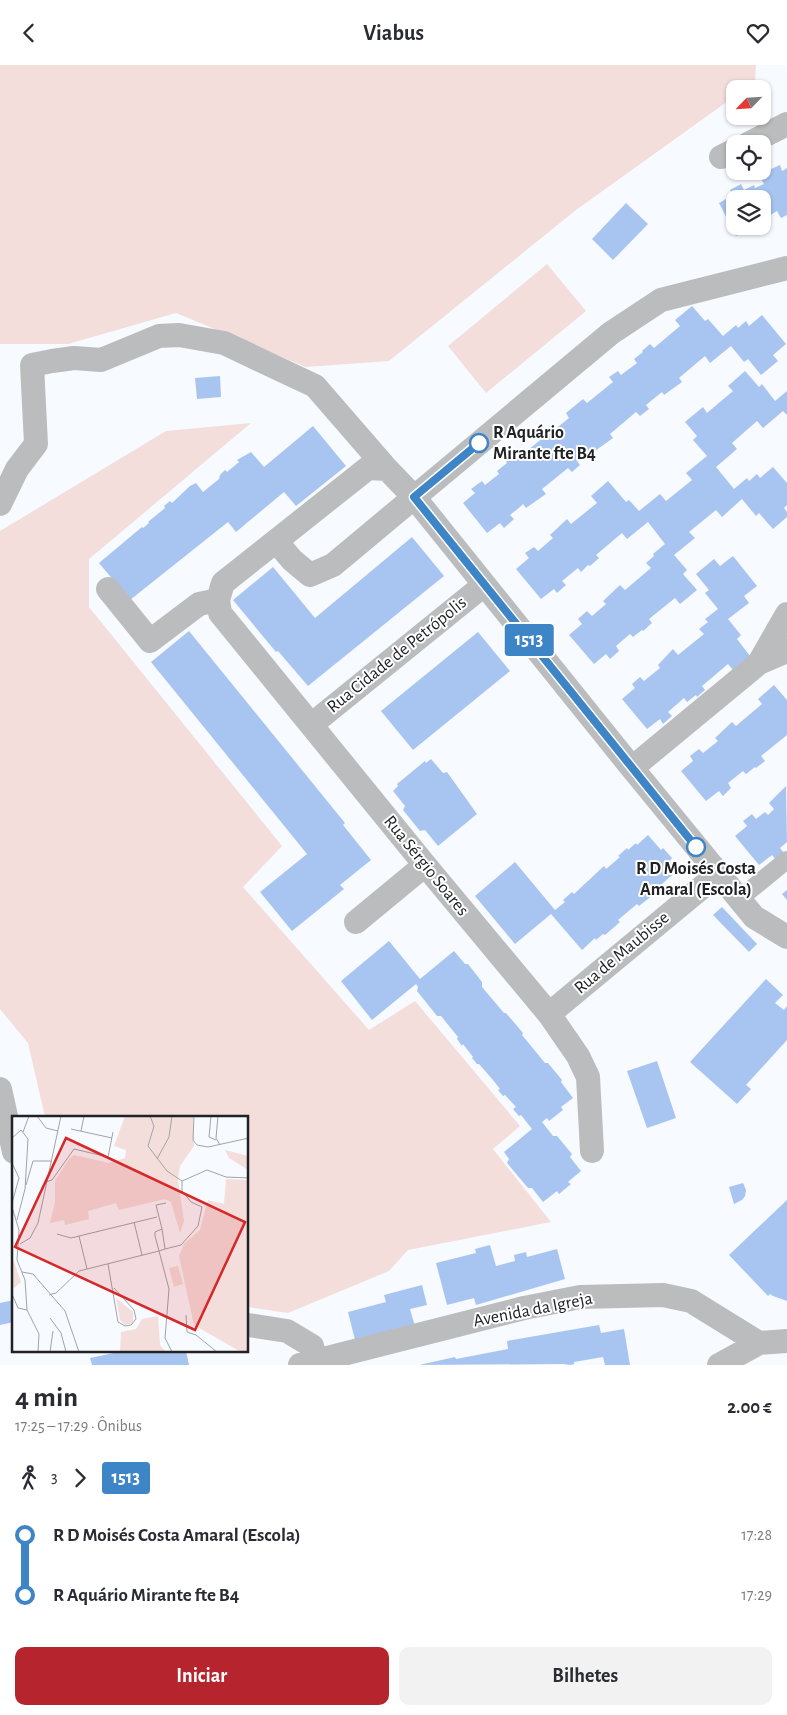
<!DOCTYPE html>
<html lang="pt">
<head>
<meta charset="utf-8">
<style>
  body { margin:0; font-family:"Alegreya Sans",sans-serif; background:#f2f2f3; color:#2b2b33; height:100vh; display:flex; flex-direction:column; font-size:19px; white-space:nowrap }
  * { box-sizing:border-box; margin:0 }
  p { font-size:16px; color:#7c7c81 }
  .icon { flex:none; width:28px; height:28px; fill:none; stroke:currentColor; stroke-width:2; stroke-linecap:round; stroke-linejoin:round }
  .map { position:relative; height:1300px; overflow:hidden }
  .drawer { display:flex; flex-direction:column; background:#fff; flex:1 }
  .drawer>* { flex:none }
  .badge { padding:0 10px; border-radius:4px; font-size:18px; line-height:32px }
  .needle { width:32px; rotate:245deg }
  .buttons { position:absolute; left:726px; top:15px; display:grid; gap:10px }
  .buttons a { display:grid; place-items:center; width:45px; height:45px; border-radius:10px; background:#fff; box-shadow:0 1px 4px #0004; font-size:25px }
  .map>.badge { position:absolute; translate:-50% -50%; box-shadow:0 0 0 2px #fff }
  .legs { display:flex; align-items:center; gap:8px; height:55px; padding:0 15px; font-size:16px }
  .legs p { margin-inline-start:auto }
  .summary { display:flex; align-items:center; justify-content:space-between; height:85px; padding:0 15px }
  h1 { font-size:28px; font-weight:600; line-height:38px }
  .button { display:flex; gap:10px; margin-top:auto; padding:10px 15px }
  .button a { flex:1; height:58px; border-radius:10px; background:#b6252e; color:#fff; font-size:20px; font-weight:600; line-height:58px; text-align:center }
  .button a+a { background:#f2f2f3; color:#2b2b33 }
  ul { padding:0 15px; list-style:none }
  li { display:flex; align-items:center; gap:18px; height:60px; font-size:19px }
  li i { display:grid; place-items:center; width:8px; height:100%; margin:0 6px; background:currentColor }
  li i::after { content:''; width:12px; height:12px; margin:-6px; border:4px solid; border-radius:50%; background:#fff }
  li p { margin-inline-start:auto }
  li:first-child i { background:linear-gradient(#0000 50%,currentColor 0) }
  li:last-child i { background:linear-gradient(currentColor 50%,#0000 0) }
  header { display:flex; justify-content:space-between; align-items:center; height:65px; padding:0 15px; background:#fff; font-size:22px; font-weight:600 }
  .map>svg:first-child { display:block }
  .green { fill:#f3dedc }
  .building { fill:#a8c5f1 }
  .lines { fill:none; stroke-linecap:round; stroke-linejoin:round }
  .pedestrian { stroke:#bbbcbe; stroke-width:18 }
  .minor { stroke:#bbbcbe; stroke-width:24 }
  .line-1-casing { stroke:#fff; stroke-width:11 }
  .line-1 { stroke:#3d85c6; stroke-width:8 }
  .stop-1-dot { fill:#fff; stroke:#3d85c6; stroke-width:2.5 }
  .labels { text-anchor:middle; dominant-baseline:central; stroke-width:4; stroke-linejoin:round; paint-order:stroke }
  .stop-label { font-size:18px; font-weight:bold; fill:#212224; stroke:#fff; text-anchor:start }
  .street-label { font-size:18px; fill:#212224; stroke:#fff }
  .inset-road { fill:none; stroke:#a1a4a7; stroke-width:1 }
  .view { fill:#d62828; fill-opacity:0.15; stroke:#d62828; stroke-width:2.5 }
  .inset-edge { fill:none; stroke:#212224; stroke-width:2.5 }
</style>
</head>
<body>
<header><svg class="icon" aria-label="back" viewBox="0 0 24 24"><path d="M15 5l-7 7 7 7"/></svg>Viabus<svg class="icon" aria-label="heart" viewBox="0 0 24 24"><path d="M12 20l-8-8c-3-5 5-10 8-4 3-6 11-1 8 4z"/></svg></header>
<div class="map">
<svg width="787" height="1300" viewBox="0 0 787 1300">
  <rect width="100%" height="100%" fill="#f7faff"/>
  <path class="green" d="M0,0H756L755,17L745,24H735V31L576,145L389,296L306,302L176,248L68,279H0Z
    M547,199L586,246L486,328L448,281Z
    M251,358L89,494V542L282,781L243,822L369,965L415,936L520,1061L493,1084L551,1157L408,1185L389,1206L288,1248L248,1242V1052H45L28,978L0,944V466L166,366Z"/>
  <path class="building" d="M780,100L782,106L787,103V150L781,153L777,146L769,151L771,154L762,158V134H735V161H762L764,164L754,169L751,164L736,171L719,138L733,130L730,125L741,119L744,125L754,120L755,123L764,119L760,112L770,107L769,105Z
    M626,138L648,159L613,195L592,174Z
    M692,241L705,256L708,254L723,271L736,260L738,263L746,256L749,261L762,250L786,279L773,290L778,296L761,310L748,294L744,297L731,281L710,298L705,291L679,313L682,317L664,330L662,327L646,340L649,344L640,351L636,347L610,369L613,373L595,386L593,384L577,396L580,400L572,407L568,403L542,424L546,429L526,443L523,439L520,442L510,450L514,454L504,463L500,458L487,468L463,438L475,428L471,424L482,416L485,420L499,409L497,406L507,398L506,396L515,389L518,393L544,372L541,369L550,361L553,366L569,353L566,348L583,334L587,338L613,317L609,312L618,306L621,310L637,298L634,294L643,287L642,286L650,279L654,283L680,261L675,255Z
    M745,306L759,322L762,319L775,336L787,326V350L783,346L763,363L757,356L732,378L737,384L716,402L734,424L747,413L749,416L757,409L760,413L773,402L787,418V440L784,443L787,447V452L773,464L759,448L756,451L742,434L722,452L716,445L689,467L695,473L674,490L687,505L683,509L697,525L680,539L675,533L649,554L652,558L643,566L642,565L633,572L630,569L616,581L619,586L610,594L606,589L594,599L569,570L582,559L578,554L587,546L592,551L606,539L603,536L620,520L625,525L651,503L646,498L654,491L653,489L665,479L648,457L627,474L622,468L596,490L599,493L590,501L588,500L581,507L578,503L562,516L566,520L557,528L554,524L541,534L516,504L529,493L525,488L534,482L538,486L553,473L550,470L567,454L571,459L597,438L591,431L608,416L626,437L629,435L639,446L660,429L666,436L692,415L686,408L707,391L693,375L697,371L685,357L703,342L707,348L733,326L728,321Z
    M220,311L221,332L197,334L195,313Z
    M313,361L346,401L296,441L284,427L236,467L228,457L130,535L99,498L142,462L143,463L149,458L148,457L165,443L164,441L170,436L172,438L190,421L196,418L203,427L219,414L220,410L225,405L227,407L239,397L237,395L251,387L264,402Z
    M412,472L444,511L308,621L278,586L276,587L233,535L273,502L315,553Z
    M733,491L757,521L744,531L749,538L728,554L741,570L737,574L750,591L733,605L728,599L702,621L705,625L697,632L696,630L687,637L684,633L668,647L672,651L663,659L660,654L647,664L622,634L635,623L632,619L640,612L644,616L660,603L658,600L673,584L678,590L704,569L699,564L708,557L705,554L718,544L705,528L709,525L696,509L714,494L720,501Z
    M189,566L345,758L343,760L371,795L340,820L344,824L292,866L260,827L307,789L151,597Z
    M478,567L510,606L413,685L381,646Z
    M774,620L787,635V670L761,691L765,696L756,703L755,702L746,709L743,706L728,718L731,723L723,731L719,726L706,736L681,706L693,696L690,691L699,684L703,688L718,676L715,673L732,657L736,661L762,639L758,634Z
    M431,694L443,708L447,707L477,749L438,781L425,765L420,766L403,745L405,741L393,726L398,721L397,719L425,696L426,698Z
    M786,721L787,777L780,783L784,788L776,795L772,790L759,800L735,771L747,761L743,756L752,749L756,754L765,747L768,750L774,744L769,738Z
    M648,770L661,785L663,783L672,793L670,796L678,805L663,818L657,825L658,826L639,841L637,839L618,855L620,857L605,870L603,869L596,875L595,873L582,885L551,849L515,879L475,831L515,797L555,845L565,837L563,835L572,827L574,829L604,801L606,804L620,792L618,791L627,783L628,785L636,778L637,780Z
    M787,825V835L782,829Z
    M722,842L757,879L749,887L713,850Z
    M389,876L420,914L454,886L465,899H468L482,917V922L504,948H506L523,968L522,970L545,998H548L562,1015L561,1017L573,1033L561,1042L563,1045L549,1056L547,1053L542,1057L553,1071H557L572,1089L570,1092L581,1106L568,1117L571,1119L559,1129L557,1126L543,1137L532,1123H528L507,1098L509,1094L504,1087L532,1064L521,1050L519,1051L513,1044L516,1042L505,1030L503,1031L498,1025L500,1024L493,1015L479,999H477L472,993L473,992L463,979L462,981L457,974L458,972L441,951H437L417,926L418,922L416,919L372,955L341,916Z
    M766,914L783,930L775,938L784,945L787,941V975L746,1020L751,1024L737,1039L690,997Z
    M657,996L676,1053L647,1063L627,1006Z
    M743,1118L746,1125L745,1131L742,1135L734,1139L729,1122Z
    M787,1135V1236L773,1231L770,1229L768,1231L729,1190Z
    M490,1180L496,1201L515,1196L514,1190L526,1187L527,1192L557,1184L565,1214L476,1240L474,1233L447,1240L436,1198L476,1188L475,1184Z
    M422,1220L427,1240L410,1244L416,1265L356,1279L348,1247L386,1237L384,1230Z
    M14,1235V1257L0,1260V1238Z
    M599,1260L601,1268L624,1264L630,1300H605L603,1292L574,1297V1299L571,1300L563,1299L419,1300L455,1292L456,1294L508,1284L507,1276Z
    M123,1286H186L189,1300H92L90,1293Z"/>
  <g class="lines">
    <path class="pedestrian" d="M739,834L787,795"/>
    <path class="minor" d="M748,79L787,59
      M721,92L735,85
      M787,203L661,235L611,268L333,500L310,510L292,495L276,476L368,403L387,404L414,432L632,703L754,852L787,872
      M0,439L17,404L36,379L32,300L52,296L74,293L101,295L159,271L179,270L224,278L315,321L387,404
      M108,524L150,576L199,539L218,535L223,518L276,476
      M218,535L220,548L425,800L549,949L578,991L588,1012L592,1086
      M759,598L787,549
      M311,660L484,520
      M632,703L759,598L787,586
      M356,857L425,800
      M549,949L718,809
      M0,1024L14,1087
      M248,1260L287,1266L312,1281L316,1297
      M300,1300L524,1243L580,1232L663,1230L691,1236L759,1278
      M719,1300L759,1278L787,1276"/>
  </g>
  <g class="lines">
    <defs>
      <path id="line-1" d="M479,378L414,432L696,782"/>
    </defs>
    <use href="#line-1" class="line-1-casing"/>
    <use href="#line-1" class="line-1"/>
  </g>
  <g class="stop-1-dot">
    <circle cx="479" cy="378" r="9"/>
    <circle cx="696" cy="782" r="9"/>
  </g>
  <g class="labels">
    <g class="stop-label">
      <text x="493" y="368">R Aquário<tspan x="493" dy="21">Mirante fte B4</tspan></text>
      <text x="696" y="804" text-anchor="middle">R D Moisés Costa<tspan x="696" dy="21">Amaral (Escola)</tspan></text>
    </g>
    <g class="street-label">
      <text transform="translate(397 590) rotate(-39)">Rua Cidade de Petrópolis</text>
      <text transform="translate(426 801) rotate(51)">Rua Sérgio Soares</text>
      <text transform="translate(622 888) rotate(-40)">Rua de Maubisse</text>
      <text transform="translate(533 1245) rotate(-11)">Avenida da Igreja</text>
    </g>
  </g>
  <g transform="translate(12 1051)">
    <rect width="236" height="236" fill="#f7faff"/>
    <path d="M113,0H181L182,30L168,50L166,64L172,105L168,117L159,86L153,83L107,94L104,87L76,95L77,103L53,109L52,104L38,107L43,86V65L57,43L62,39L97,47L113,42L114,34L102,30ZM213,34L236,40V54L217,42ZM214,63L236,64V236H229L182,209L167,140L172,128L188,114L196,84L212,88ZM0,140L9,166L2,172L0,168ZM166,150L171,168L162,171L157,152ZM104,182L121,196V207L113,209L108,204ZM146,200L148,229L154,236H108L109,216L124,213L130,203Z" fill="#f3dedc"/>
    <path class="inset-road" d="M25,0L34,12L46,15M138,0L142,10L136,30L155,55L170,65M182,0L181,24L185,29L196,31L237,22M199,0L197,21L204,24M206,0L204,22L208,29M59,13L100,22M69,15L72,0M11,16L17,0M0,22L9,14L16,23L13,73L5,104M145,43L157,21L160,0M0,47L7,62L0,87M34,66L40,64L62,33L96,41L101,16M14,69L21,45H39M0,91L7,114L5,144L13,164L15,194L27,218L26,236M122,106L130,139M150,113L144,89L154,87M45,118L59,122L145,101M67,120L75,153M8,128L18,122L26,107L49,0M153,133L169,129L186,110L190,91L179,86L170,75V65L195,54L214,61L237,62M96,148L106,206L113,210L119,209L124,203L122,194L102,172M10,156L21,158L53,195L67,236M0,178L6,192L15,194M37,179L44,177L67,155L147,135L153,133L150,113L143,116V120L147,135L157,173L153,222L160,236M174,199L175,216L184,219L205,236M38,202L49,217L54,236M38,236L41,215"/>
    <path class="view" d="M54,22L233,106L183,214L3,131Z"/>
    <rect width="236" height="236" class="inset-edge"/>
  </g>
</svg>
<div class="buttons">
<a><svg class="needle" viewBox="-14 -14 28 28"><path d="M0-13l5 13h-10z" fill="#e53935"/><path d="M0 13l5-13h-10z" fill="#7c7c81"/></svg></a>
<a><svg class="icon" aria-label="locate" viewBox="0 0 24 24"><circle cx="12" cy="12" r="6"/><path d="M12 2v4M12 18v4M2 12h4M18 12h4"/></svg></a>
<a><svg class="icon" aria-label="layers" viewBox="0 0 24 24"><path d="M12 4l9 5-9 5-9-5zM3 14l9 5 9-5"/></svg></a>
</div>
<b class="badge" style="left:529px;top:575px;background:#3d85c6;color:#fff">1513</b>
</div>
<section class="drawer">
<div class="summary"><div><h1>4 min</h1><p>17:25 – 17:29 · Ônibus</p></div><b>2.00 €</b></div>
<div class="legs"><svg class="icon" aria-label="walk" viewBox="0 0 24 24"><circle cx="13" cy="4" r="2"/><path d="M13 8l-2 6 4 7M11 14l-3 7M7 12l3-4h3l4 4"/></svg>3<svg class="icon" aria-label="forward" viewBox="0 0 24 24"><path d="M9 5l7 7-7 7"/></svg><b class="badge" style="background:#3d85c6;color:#fff">1513</b></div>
<ul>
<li><i style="color:#3d85c6"></i><b>R D Moisés Costa Amaral (Escola)</b><p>17:28</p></li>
<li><i style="color:#3d85c6"></i><b>R Aquário Mirante fte B4</b><p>17:29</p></li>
</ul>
<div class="button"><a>Iniciar</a><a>Bilhetes</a></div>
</section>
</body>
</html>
